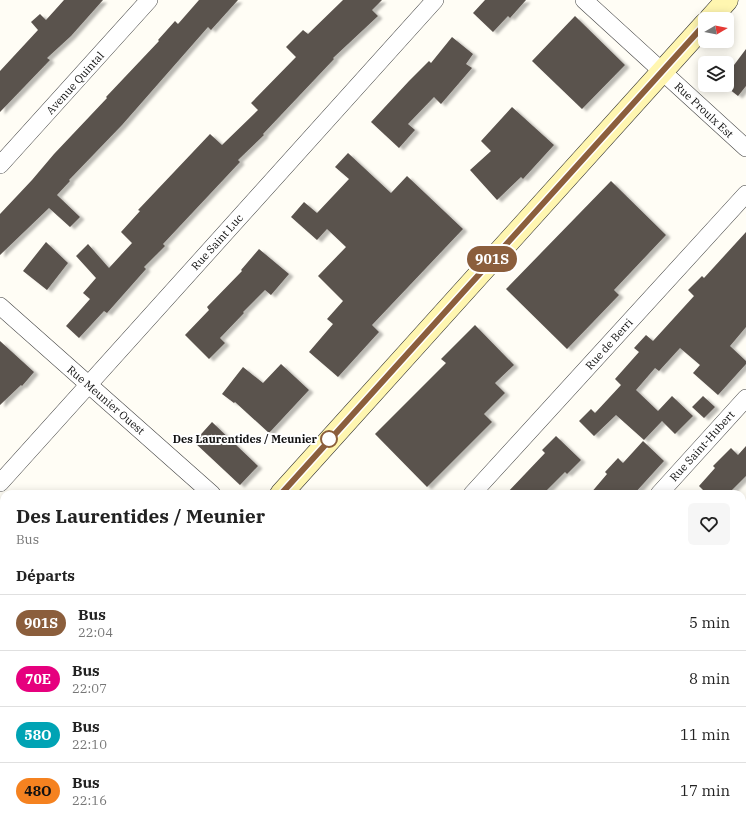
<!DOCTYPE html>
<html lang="fr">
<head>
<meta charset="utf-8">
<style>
  body { margin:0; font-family:"IBM Plex Serif",serif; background:#f6f6f6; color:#222; height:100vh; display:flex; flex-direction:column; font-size:15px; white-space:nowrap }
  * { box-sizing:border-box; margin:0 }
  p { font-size:13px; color:#767676 }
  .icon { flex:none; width:22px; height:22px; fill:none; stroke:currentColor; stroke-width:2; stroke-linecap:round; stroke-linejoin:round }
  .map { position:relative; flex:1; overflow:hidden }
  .drawer { position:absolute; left:0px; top:490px; width:746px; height:336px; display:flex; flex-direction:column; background:#fff; border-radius:12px 12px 0 0; box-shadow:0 2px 10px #0003 }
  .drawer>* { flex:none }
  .badge { padding:0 8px; border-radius:13px; font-size:14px; line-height:26px }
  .needle { width:26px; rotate:80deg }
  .tools { position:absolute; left:698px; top:12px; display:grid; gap:8px }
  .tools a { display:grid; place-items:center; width:36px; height:36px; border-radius:6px; background:#fff; box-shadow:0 2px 10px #0003; font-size:20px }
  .map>.badge { position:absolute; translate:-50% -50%; box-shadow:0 0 0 2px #fff }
  h2 { padding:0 16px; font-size:15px; line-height:36px }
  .round { display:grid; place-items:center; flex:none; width:42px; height:42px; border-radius:6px; background:#f6f6f6 }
  .summary { display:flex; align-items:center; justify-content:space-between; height:68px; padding:0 16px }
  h1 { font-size:19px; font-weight:700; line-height:30px }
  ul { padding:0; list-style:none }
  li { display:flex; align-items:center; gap:12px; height:56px; padding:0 16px; border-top:1px solid #e0e0e0 }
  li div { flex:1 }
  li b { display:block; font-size:15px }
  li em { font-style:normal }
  li .badge { min-width:44px; font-weight:700; text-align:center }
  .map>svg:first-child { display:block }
  .building { fill:#5a524d; filter:url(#shadow) }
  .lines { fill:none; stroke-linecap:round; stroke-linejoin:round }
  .street-casing { stroke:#444; stroke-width:18 }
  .secondary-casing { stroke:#333; stroke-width:23 }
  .street { stroke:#fff; stroke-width:17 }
  .secondary { stroke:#fff6b0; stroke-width:22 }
  .line-casing { stroke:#fff; stroke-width:9 }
  .line { stroke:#8b5e3c; stroke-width:6 }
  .stop-dot { fill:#fff; stroke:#8b5e3c; stroke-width:2 }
  .labels { text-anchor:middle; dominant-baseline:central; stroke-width:4; stroke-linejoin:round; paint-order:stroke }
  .street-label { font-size:11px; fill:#111; stroke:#fff }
  .stop-label { font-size:11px; font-weight:bold; fill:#111; stroke:#fff; text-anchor:end }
</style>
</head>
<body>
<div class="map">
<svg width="746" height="826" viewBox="0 0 746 826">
  <defs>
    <filter id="shadow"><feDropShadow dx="4.5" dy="2.5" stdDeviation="1" flood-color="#0004"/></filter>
  </defs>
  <rect width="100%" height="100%" fill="#fffdf5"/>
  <path class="building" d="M64,0H103L71,36L47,58L50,60L0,112V71L38,30L31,22L40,14L46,20Z
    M199,0H238L211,30L208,27L122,125L69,180L70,181L57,195L80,217L70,227L49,208L0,255V214L32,180L54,154L107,98L106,97L159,41L158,40L175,21L178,24Z
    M343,0H382L372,10L378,16L333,58L334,59L263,134L264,135L238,160L240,162L163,244L165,246L144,267L146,269L107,313L104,311L79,338L66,326L90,299L83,293L96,278L76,256L88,244L109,268L132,243L121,232L140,211L138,210L210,134L222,145L258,110L251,103L296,57L286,47L303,30L308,34Z
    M485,0H526L510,18L508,16L493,32L473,13Z
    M575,16L625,65L582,109L532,61Z
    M452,37L473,54L466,64L472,68L441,104L434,97L408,124L415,130L399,148L371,122L409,81L429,61L431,63Z
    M746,49V86L738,96L724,85H727V66L731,69Z
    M512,107L554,145L523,179L521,177L497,200L470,170L491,151L481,141Z
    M348,153L391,193L407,176L463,229L372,325L379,332L338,377L309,352L333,324L327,319L343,301L318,276L346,247L327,229L317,240L291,217L304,202L317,213L349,179L335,167Z
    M611,181L666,235L614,290L619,295L567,349L506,289Z
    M746,232V327L730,346L746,361V364L718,395L693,373L700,365L680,348L659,371L655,368L636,390L658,411L672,396L693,416L675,434L662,421L644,440L616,415L594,436L579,421L591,409L595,413L621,385L615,379L639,352L634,348L646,335L653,341L694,296L688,290L702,276L704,278Z
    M46,242L68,263L47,290L23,271Z
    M259,249L289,274L271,295L265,290L243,312L244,313L220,338L225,343L209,359L185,335L209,310L207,307L242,271L241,270Z
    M475,325L514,365L495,383L505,393L484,414L492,422L427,487L375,434L446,363L441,359Z
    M0,341L34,372L22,386L21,385L0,405Z
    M281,364L309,390L269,433L235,402L234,403L222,394L243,367L263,383Z
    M703,396L715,407L704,418L692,407Z
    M212,422L258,466L240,485L194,442Z
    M556,436L581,460L567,474L565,472L543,494H506L545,453L542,450Z
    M643,441L664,461L634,494H590L607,474L605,472L618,458L623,463Z
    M746,446V476L728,494H707L699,486L715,468L713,466L731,448L738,455Z"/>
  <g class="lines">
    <defs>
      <path id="street" d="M584,0L746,148
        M0,165L149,0
        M0,306L212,494
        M0,483L435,0
        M472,494L746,194
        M659,494L746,398
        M742,650L746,646
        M594,822L599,826
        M176,826L180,822
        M360,826L363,822"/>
      <path id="secondary" d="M710,19L727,0
        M281,494L705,24
        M0,806L4,802"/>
    </defs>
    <use href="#street" class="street-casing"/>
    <use href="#secondary" class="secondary-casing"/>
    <use href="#street" class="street"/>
    <use href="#secondary" class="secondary"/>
  </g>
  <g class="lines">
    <defs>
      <path id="line" d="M281,494L705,24"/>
    </defs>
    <use href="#line" class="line-casing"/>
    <use href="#line" class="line"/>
  </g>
  <circle class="stop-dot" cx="329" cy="439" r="8"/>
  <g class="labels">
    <g class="street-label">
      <text transform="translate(75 83) rotate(-48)">Avenue Quintal</text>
      <text transform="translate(704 110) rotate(43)">Rue Proulx Est</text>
      <text transform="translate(217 242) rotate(-48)">Rue Saint Luc</text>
      <text transform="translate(609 344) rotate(-48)">Rue de Berri</text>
      <text transform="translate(106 400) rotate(41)">Rue Meunier Ouest</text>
      <text transform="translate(702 446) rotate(-48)">Rue Saint-Hubert</text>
    </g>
    <g class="stop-label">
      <text x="317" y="439">Des Laurentides / Meunier</text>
    </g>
  </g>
</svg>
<div class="tools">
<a><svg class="needle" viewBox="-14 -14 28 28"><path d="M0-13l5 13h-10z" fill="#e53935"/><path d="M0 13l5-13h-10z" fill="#767676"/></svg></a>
<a><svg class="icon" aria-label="layers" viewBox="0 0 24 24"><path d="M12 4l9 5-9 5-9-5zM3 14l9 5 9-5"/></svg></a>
</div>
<b class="badge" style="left:492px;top:259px;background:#8b5e3c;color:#fff">901S</b>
<section class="drawer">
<div class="summary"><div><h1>Des Laurentides / Meunier</h1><p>Bus</p></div><a class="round"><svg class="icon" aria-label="heart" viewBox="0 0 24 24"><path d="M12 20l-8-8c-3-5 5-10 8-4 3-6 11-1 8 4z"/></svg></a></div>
<h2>Départs</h2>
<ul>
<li><span class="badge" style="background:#8b5e3c;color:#fff">901S</span><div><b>Bus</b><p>22:04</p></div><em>5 min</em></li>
<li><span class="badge" style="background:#e6007e;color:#fff">70E</span><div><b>Bus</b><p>22:07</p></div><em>8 min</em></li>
<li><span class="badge" style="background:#00a3b4;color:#fff">58O</span><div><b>Bus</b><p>22:10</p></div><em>11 min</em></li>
<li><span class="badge" style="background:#f58220;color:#111">48O</span><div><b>Bus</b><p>22:16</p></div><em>17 min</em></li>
</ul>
</section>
</div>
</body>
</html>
